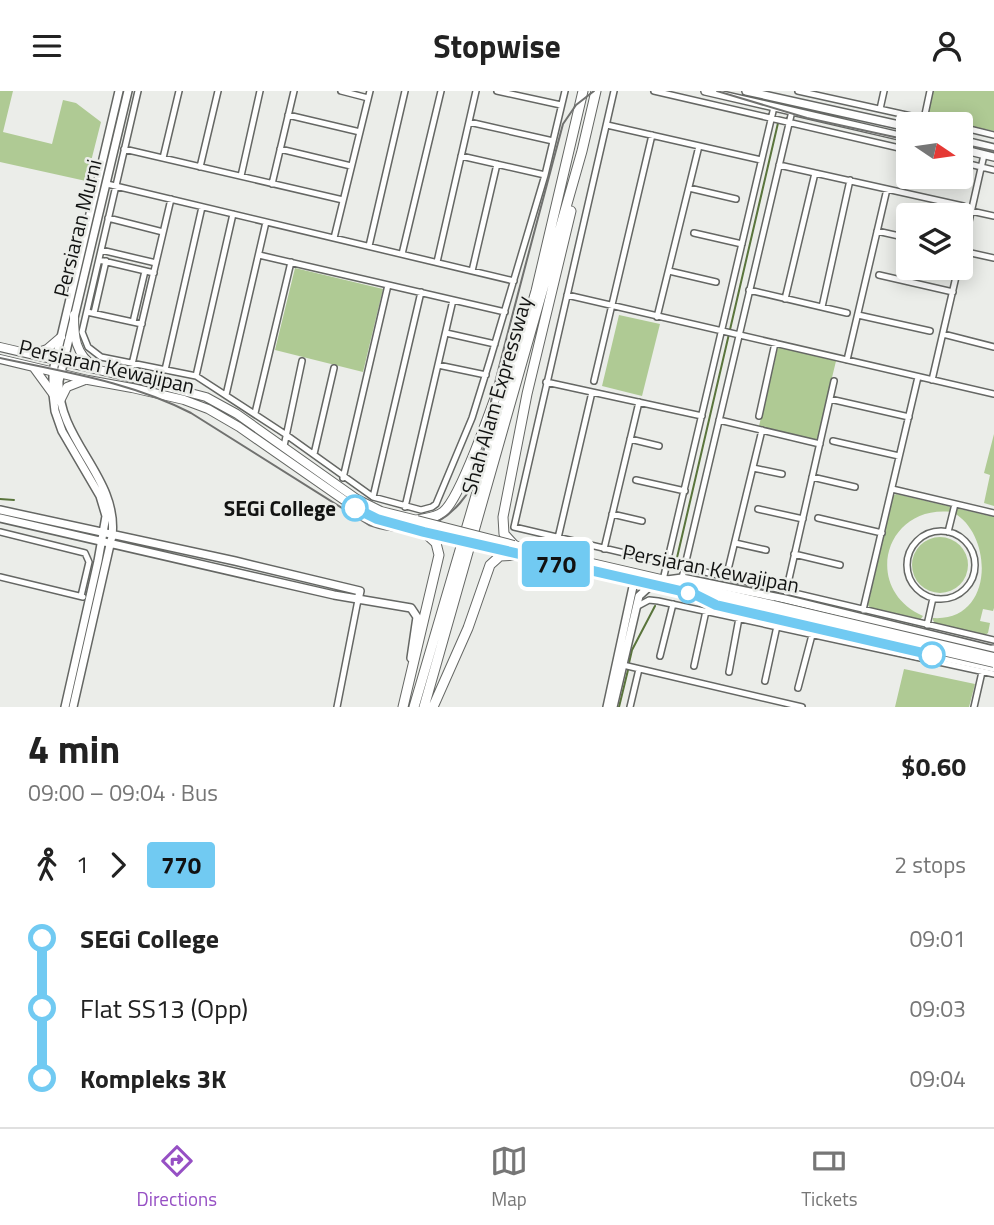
<!DOCTYPE html>
<html lang="en">
<head>
<meta charset="utf-8">
<style>
  body { margin:0; font-family:"Titillium Web",sans-serif; background:#f2f2f2; color:#222; height:100vh; display:flex; flex-direction:column; font-size:26px; white-space:nowrap }
  * { box-sizing:border-box; margin:0 }
  p { font-size:23px; color:#767676 }
  .icon { flex:none; width:38px; height:38px; fill:none; stroke:currentColor; stroke-width:2; stroke-linecap:round; stroke-linejoin:round }
  .map { position:relative; height:616px; overflow:hidden }
  .sheet { display:flex; flex-direction:column; background:#fff; flex:1 }
  .sheet>* { flex:none }
  .badge { padding:0 14px; border-radius:5px; font-size:24px; line-height:46px }
  .needle { width:46px; rotate:103deg }
  .fabs { position:absolute; left:896px; top:21px; display:grid; gap:14px }
  .fabs a { display:grid; place-items:center; width:77px; height:77px; border-radius:7px; background:#fff; box-shadow:0 4px 18px #0003; font-size:35px }
  .map>.badge { position:absolute; translate:-50% -50%; box-shadow:0 0 0 4px #fff }
  .legs { display:flex; align-items:center; gap:10px; height:77px; padding:0 28px; font-size:23px }
  .legs p { margin-inline-start:auto }
  .summary { display:flex; align-items:center; justify-content:space-between; height:119px; padding:0 28px }
  h1 { font-size:38px; font-weight:700; line-height:52px }
  ul { padding:0 28px; list-style:none }
  li { display:flex; align-items:center; gap:24px; height:70px; font-size:26px }
  li i { display:grid; place-items:center; width:10px; height:100%; margin:0 9px; background:currentColor }
  li i::after { content:''; width:18px; height:18px; margin:-9px; border:5px solid; border-radius:50%; background:#fff }
  li p { margin-inline-start:auto }
  li:first-child i { background:linear-gradient(#0000 50%,currentColor 0) }
  li:last-child i { background:linear-gradient(currentColor 50%,#0000 0) }
  header { display:flex; justify-content:space-between; align-items:center; height:91px; padding:0 28px; background:#fff; font-size:32px; font-weight:700 }
  .tab-bar { display:flex; justify-content:space-around; align-items:center; height:98px; border-top:2px solid #e0e0e0; background:#fff; font-size:19px; color:#767676 }
  .tab-bar a { display:grid; justify-items:center; gap:4px }
  .tab-bar .current { color:#9650c4 }
  .map>svg:first-child { display:block }
  .green { fill:#afca94 }
  .lines { fill:none; stroke-linecap:round; stroke-linejoin:round }
  .stream { stroke:#59743b; stroke-width:2 }
  .street-casing { stroke:#656764; stroke-width:8 }
  .secondary-casing { stroke:#656764; stroke-width:10 }
  .primary-casing { stroke:#656764; stroke-width:10 }
  .highway-casing { stroke:#656764; stroke-width:11 }
  .street { stroke:#fff; stroke-width:5 }
  .secondary { stroke:#fff; stroke-width:7 }
  .primary { stroke:#fff; stroke-width:8 }
  .highway { stroke:#fff; stroke-width:9 }
  .tram { stroke:#70716f; stroke-width:2 }
  .primary-bridge-casing { stroke:#656764; stroke-width:10; stroke-linecap:butt }
  .primary-bridge { stroke:#fff; stroke-width:8 }
  .line-1-casing { stroke:#fff; stroke-width:16 }
  .line-1 { stroke:#71caf2; stroke-width:10 }
  .stop-1-dot { fill:#fff; stroke:#71caf2; stroke-width:3.5 }
  .labels { text-anchor:middle; dominant-baseline:central; stroke-width:5; stroke-linejoin:round; paint-order:stroke }
  .street-label { font-size:21px; fill:#121312; stroke:#ebede9 }
  .stop-label { font-size:21px; font-weight:bold; fill:#121312; stroke:#ebede9; text-anchor:end }
</style>
</head>
<body>
<header><svg class="icon" aria-label="menu" viewBox="0 0 24 24"><path d="M4 6h16M4 12h16M4 18h16"/></svg>Stopwise<svg class="icon" aria-label="person" viewBox="0 0 24 24"><circle cx="12" cy="8" r="4"/><path d="M4 21q1-7 8-7t8 7"/></svg></header>
<div class="map">
<svg width="994" height="616" viewBox="0 0 994 616">
  <rect width="100%" height="100%" fill="#ebede9"/>
  <path class="green" d="M0,0H13L3,41L52,53L63,9L76,12L101,31L86,90L0,71Z
    M931,0H994V40L926,26Z
    M295,177L383,198L363,281L275,259Z
    M619,224L660,233L642,305L602,295Z
    M778,256L836,270L817,349L759,335Z
    M994,343V415L984,412L990,384L984,382Z
    M896,403L952,416L951,421C884,414 862,498 923,525L920,529L870,517L868,514L893,405Z
    M956,417L994,426V517L993,520L983,518L980,530L990,532L988,542L985,544L935,533L933,529V527C994,531 994,445 954,422Z
    M912 474a28 28 0 1 1 56 0a28 28 0 1 1-56 0Z
    M904,578L975,593L969,616H895Z"/>
  <g class="lines">
    <path class="stream" d="M0,408L14,409
      M676,471L778,32
      M629,572L632,559L655,515
      M619,616L628,579"/>
    <defs>
      <path id="street" d="M138,0L82,241L88,256L101,266L196,285L285,343L373,406L421,419L432,416L436,413L472,327L490,269L545,84L565,0
        M341,0L368,7
        M497,0L561,14
        M614,0L514,436L994,549
        M654,0L908,59
        M798,0L947,33
        M880,18L884,0
        M288,24L360,41
        M924,28L930,0
        M469,31L553,50
        M607,34L761,69
        M961,36L994,44
        M124,58L343,109
        M280,58L351,75
        M461,65L545,84
        M163,67L179,0
        M961,71L994,79
        M779,74L963,115
        M200,76L218,0
        M241,85L260,0
        M107,93L514,190
        M272,93L294,0
        M689,97L736,108
        M971,120L994,125
        M108,127L163,141
        M877,140L908,147
        M694,142L742,153
        M334,147L370,0
        M369,155L405,0
        M101,159L156,172
        M962,160L994,167
        M402,163L441,0
        M259,164L505,221
        M961,166L984,64
        M99,169L154,182
        M437,171L476,0
        M472,180L497,73
        M669,180L716,191
        M879,184L953,201
        M749,199L847,222
        M567,204L994,303
        M785,208L815,82
        M822,216L850,89
        M87,221L142,233
        M94,222L106,170
        M858,224L930,240
        M657,226L699,55
        M133,231L145,180
        M446,242L495,253
        M943,243L994,256
        M847,269L887,98
        M438,274L486,284
        M165,279L202,116
        M196,285L233,123
        M129,286L171,108
        M932,289L958,177
        M594,290L652,44
        M546,291L702,325
        M226,304L266,131
        M830,308L909,326
        M255,322L291,171
        M759,325L775,252
        M719,329L820,353
        M630,348L659,355
        M833,350L899,365
        M284,355L302,270
        M314,363L334,277
        M753,377L782,383
        M812,386L855,396
        M343,387L388,194
        M636,389L685,400
        M892,398L994,422
        M373,406L421,201
        M405,416L453,209
        M758,418L803,428
        M612,423L642,430
        M818,427L882,442
        M907 474a34 34 0 1 1 68 0a34 34 0 1 1-68 0Z
        M0,441L85,462L89,471L81,505
        M948,441L955,413
        M558,447L592,301
        M735,452L766,459
        M604,458L639,311
        M794,463L840,474
        M0,486L83,506
        M682,487L792,20
        M726,487L762,339
        M663,489L774,16
        M786,501L834,290
        M636,516L649,509L658,510L994,583
        M863,519L918,286
        M927,534L933,507
        M660,565L673,513
        M623,574L802,616
        M694,575L706,520
        M729,581L739,527
        M765,590L777,535
        M798,597L812,544
        M337,616L358,509
        M630,616L639,578
        M974,616L982,581"/>
      <path id="secondary" d="M705,0L908,47
        M746,0L908,36
        M961,49L994,57
        M961,58L994,66
        M0,419L235,470L360,500L358,509
        M0,427L334,504L411,517L417,526L411,567
        M667,489L682,487L785,508L994,559
        M702,507L716,514L870,551L994,577
        M65,616L98,470L106,425L100,405L62,340L55,320L53,303V280L119,0
        M73,616L112,445C119,386 57,350 59,290L128,0
        M607,616L634,491
        M613,616L639,505L651,494"/>
      <path id="primary" d="M74,224C74,246 75,263 95,276
        M0,256L129,286L206,306L237,323L357,408L381,420L417,429
        M33,263L47,258L61,246
        M0,268L88,289L132,297L184,309L208,318L239,336L364,423L424,441
        M34,277L53,303
        M60,310L67,296L85,289
        M514,454L773,514
        M514,463L771,520"/>
      <path id="highway" d="M417,429C426,427 436,427 443,421C464,405 506,274 518,242
        M514,454L504,443L503,426L527,303L571,120
        M993,559H994
        M403,616L439,464L436,452L424,441
        M414,616L536,200L583,0
        M424,616L582,60L596,0
        M433,616L468,537L490,474L500,465L519,464"/>
    </defs>
    <use href="#street" class="street-casing"/>
    <use href="#secondary" class="secondary-casing"/>
    <use href="#primary" class="primary-casing"/>
    <use href="#highway" class="highway-casing"/>
    <use href="#street" class="street"/>
    <use href="#secondary" class="secondary"/>
    <use href="#primary" class="primary"/>
    <use href="#highway" class="highway"/>
    <path class="tram" d="M717,0L807,27L908,49
      M961,53L994,60
      M0,267C65,281 131,291 191,322L369,434C403,446 436,440 460,412C487,382 485,333 494,296C516,208 540,120 563,33L576,14L594,0"/>
    <defs>
      <path id="primary-bridge" d="M417,429L514,454
        M424,441L509,461
        M773,514L994,566
        M771,520L994,572"/>
    </defs>
    <use href="#primary-bridge" class="primary-bridge-casing"/>
    <use href="#primary-bridge" class="primary-bridge"/>
  </g>
  <g class="lines">
    <defs>
      <path id="line-1" d="M355,417L377,428L424,441L694,503L716,514L932,564"/>
    </defs>
    <use href="#line-1" class="line-1-casing"/>
    <use href="#line-1" class="line-1"/>
  </g>
  <g class="stop-1-dot">
    <circle cx="355" cy="417" r="12"/>
    <circle cx="688" cy="502" r="9"/>
    <circle cx="932" cy="564" r="12"/>
  </g>
  <g class="labels">
    <g class="street-label">
      <text transform="translate(77 137) rotate(-76)">Persiaran Murni</text>
      <text transform="translate(107 275) rotate(13)">Persiaran Kewajipan</text>
      <text transform="translate(496 304) rotate(-74)">Shah Alam Expressway</text>
      <text transform="translate(711 477) rotate(11)">Persiaran Kewajipan</text>
    </g>
    <g class="stop-label">
      <text x="336" y="417">SEGi College</text>
    </g>
  </g>
</svg>
<div class="fabs">
<a><svg class="needle" viewBox="-14 -14 28 28"><path d="M0-13l5 13h-10z" fill="#e53935"/><path d="M0 13l5-13h-10z" fill="#767676"/></svg></a>
<a><svg class="icon" aria-label="layers" viewBox="0 0 24 24"><path d="M12 4l9 5-9 5-9-5zM3 14l9 5 9-5"/></svg></a>
</div>
<b class="badge" style="left:556px;top:473px;background:#71caf2;color:#111">770</b>
</div>
<section class="sheet">
<div class="summary"><div><h1>4 min</h1><p>09:00 – 09:04 · Bus</p></div><b>$0.60</b></div>
<div class="legs"><svg class="icon" aria-label="walk" viewBox="0 0 24 24"><circle cx="13" cy="4" r="2"/><path d="M13 8l-2 6 4 7M11 14l-3 7M7 12l3-4h3l4 4"/></svg>1<svg class="icon" aria-label="forward" viewBox="0 0 24 24"><path d="M9 5l7 7-7 7"/></svg><b class="badge" style="background:#71caf2;color:#111">770</b><p>2 stops</p></div>
<ul>
<li><i style="color:#71caf2"></i><b>SEGi College</b><p>09:01</p></li>
<li><i style="color:#71caf2"></i><span>Flat SS13 (Opp)</span><p>09:03</p></li>
<li><i style="color:#71caf2"></i><b>Kompleks 3K</b><p>09:04</p></li>
</ul>
</section>
<nav class="tab-bar">
<a class="current"><svg class="icon" aria-label="directions" viewBox="0 0 24 24"><path d="M12 3l9 9-9 9-9-9zM9 14v-3h6M13 9l2 2-2 2"/></svg>Directions</a>
<a><svg class="icon" aria-label="map" viewBox="0 0 24 24"><path d="M3 6l6-2 6 2 6-2v14l-6 2-6-2-6 2zM9 4v14M15 6v14"/></svg>Map</a>
<a><svg class="icon" aria-label="tickets" viewBox="0 0 24 24"><path d="M3 7h18v10H3zM15 7v10"/></svg>Tickets</a>
</nav>
</body>
</html>
